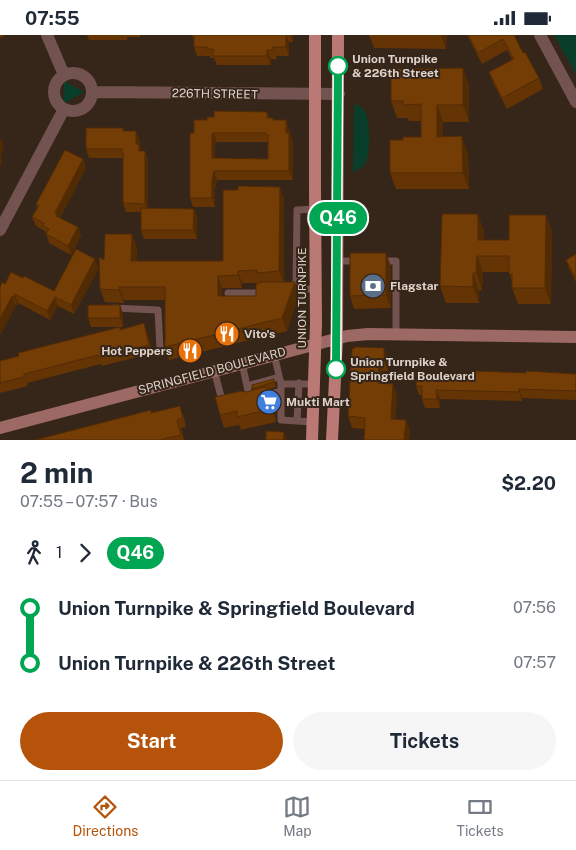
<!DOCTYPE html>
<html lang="en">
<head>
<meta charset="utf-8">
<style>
  body { margin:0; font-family:"Public Sans",sans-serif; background:#f6f6f7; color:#1f2937; height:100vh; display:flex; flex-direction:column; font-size:19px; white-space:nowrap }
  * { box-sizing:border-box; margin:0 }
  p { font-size:16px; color:#747a83 }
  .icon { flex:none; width:28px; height:28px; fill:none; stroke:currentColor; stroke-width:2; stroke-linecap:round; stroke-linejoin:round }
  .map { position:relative; height:405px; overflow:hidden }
  .details { display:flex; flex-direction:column; background:#fff; flex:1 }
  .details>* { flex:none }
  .badge { padding:0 10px; border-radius:16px; font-size:18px; line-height:32px }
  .map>.badge { position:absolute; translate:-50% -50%; box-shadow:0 0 0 2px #fff }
  .legs { display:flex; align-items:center; gap:8px; height:55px; padding:0 20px; font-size:16px }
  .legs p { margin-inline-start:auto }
  .head { display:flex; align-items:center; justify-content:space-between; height:85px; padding:0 20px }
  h1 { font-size:28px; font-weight:700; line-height:38px }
  .cta { display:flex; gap:10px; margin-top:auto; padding:10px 20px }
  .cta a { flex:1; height:58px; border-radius:30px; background:#b45309; color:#fff; font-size:20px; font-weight:700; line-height:58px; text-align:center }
  .cta a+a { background:#f6f6f7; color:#1f2937 }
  ul { padding:0 20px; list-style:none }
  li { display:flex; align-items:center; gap:18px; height:55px; font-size:19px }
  li i { display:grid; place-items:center; width:8px; height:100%; margin:0 6px; background:currentColor }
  li i::after { content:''; width:12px; height:12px; margin:-6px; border:4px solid; border-radius:50%; background:#fff }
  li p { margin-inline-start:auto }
  li:first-child i { background:linear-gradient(#0000 50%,currentColor 0) }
  li:last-child i { background:linear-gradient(currentColor 50%,#0000 0) }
  .status { display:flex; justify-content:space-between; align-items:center; height:35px; padding:0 25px; background:#fff; direction:ltr }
  .status svg { height:14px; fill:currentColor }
  .tabs { display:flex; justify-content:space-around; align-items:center; height:70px; border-top:1px solid #e0e1e3; background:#fff; font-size:14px; color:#747a83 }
  .tabs a { display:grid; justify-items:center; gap:2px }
  .tabs .current { color:#b45309 }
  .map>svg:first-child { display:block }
  .green { fill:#093e2a }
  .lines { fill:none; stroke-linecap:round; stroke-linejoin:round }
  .service { stroke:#735350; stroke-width:7 }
  .minor { stroke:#735350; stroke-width:12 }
  .secondary { stroke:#9c6965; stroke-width:12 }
  .primary { stroke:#bb7975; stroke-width:12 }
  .wall { fill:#643405; fill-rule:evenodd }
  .shaded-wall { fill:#512b04 }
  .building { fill:#743d06; stroke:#512b04; fill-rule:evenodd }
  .line-1-casing { stroke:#fff; stroke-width:11 }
  .line-1 { stroke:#00a651; stroke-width:8 }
  .stop-1-dot { fill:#fff; stroke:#00a651; stroke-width:2.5 }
  .labels { text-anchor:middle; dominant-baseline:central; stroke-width:4; stroke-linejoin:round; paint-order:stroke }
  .stop-label { font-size:12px; font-weight:bold; fill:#ddd2ca; stroke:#362519; text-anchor:start }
  .street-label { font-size:12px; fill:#ddd2ca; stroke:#362519 }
  .poi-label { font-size:12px; font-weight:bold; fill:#ddd2ca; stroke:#362519; text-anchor:start }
</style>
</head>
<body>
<div class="status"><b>07:55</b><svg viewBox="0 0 49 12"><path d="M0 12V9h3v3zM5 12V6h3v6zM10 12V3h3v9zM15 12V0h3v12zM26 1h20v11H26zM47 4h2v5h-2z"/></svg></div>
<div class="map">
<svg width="576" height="405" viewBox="0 0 576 405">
  <rect width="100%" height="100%" fill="#362519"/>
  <path class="green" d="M554,0H576V39Z
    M64,46L84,57L63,69Z
    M354,69C360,71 364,73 366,79C370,88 370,114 367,124C365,131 359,134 353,138Z"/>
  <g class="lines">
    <path class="service" d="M337,226H360
      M381,226H396V300
      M293,254H316
      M296,254L297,175L315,174
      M228,258H257L265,255
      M112,273L158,275L160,314
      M274,319L281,349V356
      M242,328L247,351L279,342
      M214,335L222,365L225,364
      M281,349H314
      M247,351L250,365
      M263,361L281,356V385L313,387
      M297,386L299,348"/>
    <path class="minor" d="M47,0L64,40
      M540,0L576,67
      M54 57a19 19 0 1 1 38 0a19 19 0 1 1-38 0Z
      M92,57L339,59
      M0,195L64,74"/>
    <path class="secondary" d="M0,393L347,301L368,299L576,302"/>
    <path class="primary" d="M312,405L316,289L315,154V0
      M332,405L337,304L338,0"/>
  </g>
  <path class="wall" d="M0,0H4V1L0,3Z
    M87,0H140V2H127V5H89Z
    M192,0H293V7H289V21H276L277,24H271V30H217L214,23H210V21H197L194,12V7Z
    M369,0H447L446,14L374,13Z
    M467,0H514L523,18L539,43L543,54L507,74L493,48L489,37L512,24L507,15L482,29Z
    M463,33L469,50V87H443V101L468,118L469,154H396L390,138L403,105L421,102V86H409L408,83H397L391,66Z
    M267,77L269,83L274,85H286L293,107V145H217L215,154V172H193L190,163L194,98L207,85L214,82ZM217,107H268V124L215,123V108Z
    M123,93L124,96L140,105V111L141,116H145L148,125V173L194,174L197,183V204H144L141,195V177H126L123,168V123H89L86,114Z
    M83,124L86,133L60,183L78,192L81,201L71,220L49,208L45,196L36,191L32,182L37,173L36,169Z
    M284,164V247L299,260L287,296L169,325L165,312V265H124V268L105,267L100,254L104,225L137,212L136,226H223ZM242,248H259L256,261H222V253H242Z
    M546,180L552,197L551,269H518L512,253V247L509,237H483L482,255H479V268H446L440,251L484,196V205H509Z
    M576,219V247L569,234L566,225Z
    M391,231V273L354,274L350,261Z
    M99,233L74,279L58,271L50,285L18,268L17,270H16L0,300V252L5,249L23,243L54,256Z
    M120,270L123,279V292H91L88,283Z
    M121,294L147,297L153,318L102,331L101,329L27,348L28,351L0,358V326Z
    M352,314L388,325V336H383V348L397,360L395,384L406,385L410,396L409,405H364L365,394L352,393L348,381Z
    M526,338L576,339V365L522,363V366L440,364V373H425L422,364V360H419L416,351Z
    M274,344L276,352L269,354L276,368V387L241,395L239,390L224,393L220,380L247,357L253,355L252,354Z
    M152,378L183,379L186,392L181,393L184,405H35Z"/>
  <path class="shaded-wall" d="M286,0L289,7V21L286,12Z
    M290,0H293V7Z
    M441,0H447L446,14Z
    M267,15L271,24V30L267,21Z
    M463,33L469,50V87L463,70Z
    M437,70L443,87V118L437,102Z
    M286,85L293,107V145L289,136L286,98Z
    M136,96L140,105V111L142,118V125L136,109Z
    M214,98L217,107L215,108V132L212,123V99Z
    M462,101L468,118L469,154L463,138Z
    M1,103L4,112L1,121L2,126L0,132V106Z
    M145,116L148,125V177L145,169Z
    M83,124L86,133L59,185L61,188L55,178Z
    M214,136L217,145L215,154V172L212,163V145Z
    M280,152L284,164V249L279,236Z
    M194,174L197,183V204L193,195Z
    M478,179L484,196V221L478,205Z
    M546,180L552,197L551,269L545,253Z
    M78,192L81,201L71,220L68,211Z
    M132,199L137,212L136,239L131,226Z
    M386,218L391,231V273L386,260Z
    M477,221L483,237L482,255L476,238Z
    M95,224L99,233L74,279L71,270Z
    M238,236L242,248V253L238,240Z
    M473,238L479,255V268L473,252Z
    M218,241L222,253L223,274L218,261Z
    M295,247L299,260L287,296L282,283Z
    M119,252L124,265V268L119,255Z
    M15,259L18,268L17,270L14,262Z
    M12,261L16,270L0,300V284Z
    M55,262L58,271L50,285L47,276Z
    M120,270L123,279V292L120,283Z
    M144,288L147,297L153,318L149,310Z
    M384,313L388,325V336L384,324Z
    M379,324L383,336V359L378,348Z
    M393,349L397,360L395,395L391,384Z
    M519,354L522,363V366L519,357Z
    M271,355L276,368V387L271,374Z
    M436,355L440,364V373L437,364Z
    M406,385L410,396L409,405H404Z
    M284,397L287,405H283Z"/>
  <path class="building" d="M194,0H286V12H273V15H267V21H213V14H207V12H194Z
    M468,0H514L523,18L525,17L539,43L502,63L489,37L514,24L503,4L478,18Z
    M463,33V70H437V102L462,101L463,138H390V105H403V102H421V69L403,70V66H391V34Z
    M214,76L267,77V83H273V85H286V98H289V136H214L212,145V163H190V98H194V85H207V82H214ZM214,98H266L268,100V124L212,123V99Z
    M86,93H123V96H136V109H139V116H145V169L123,168V117H122V114H86Z
    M65,115L83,124L55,178L57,179L56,181L78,192L68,211L46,199L49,194L43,191L44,188L32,182L39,171L36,169Z
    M238,151L280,152L279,236L257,238V235L238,236V240L218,241V261H256V249L261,247H295L282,283L165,312V252H119V255L100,254L99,222L104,225L105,199H132L131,226H223V155H238Z
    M141,173L194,174L193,195H141Z
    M442,179H478V205H509V180H546L545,253H512V239H509V221H477L476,238H473V252L440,251Z
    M76,214L95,224L71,270L55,262L47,276L15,259L14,262L12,261L0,284V252L2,247L5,249L11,237L23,243L24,241L54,256Z
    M350,218H386V260L350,261Z
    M576,219V244L566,225Z
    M88,270H120V283H88Z
    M144,288L149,310L98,322V320L24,339V342L0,348V326L19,321L18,318L120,292V295Z
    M356,312L384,313V324H379L378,348L393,349L391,384L406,385L404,405H364L365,383L348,381L352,314Z
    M476,336L526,338V336L576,339V356L519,354V357L436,355L437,364H422V351H416V338H471Z
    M274,344V347L252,354V350Z
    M264,352L271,355V374L237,382V376L220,380L215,362L241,356L247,357Z
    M180,371L183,383L177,385L181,400L163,404L164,405H35L151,375V378Z
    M266,396L284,397L283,405H266Z"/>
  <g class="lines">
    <defs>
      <path id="line-1" d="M336,334L338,31"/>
    </defs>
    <use href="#line-1" class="line-1-casing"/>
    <use href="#line-1" class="line-1"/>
  </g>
  <defs>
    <symbol id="bank-disc" viewBox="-11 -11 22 22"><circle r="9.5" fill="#5c6f8a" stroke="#362519"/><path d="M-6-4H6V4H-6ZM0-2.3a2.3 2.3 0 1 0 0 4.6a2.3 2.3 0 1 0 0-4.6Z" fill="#fff"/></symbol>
    <symbol id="restaurant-disc" viewBox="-11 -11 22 22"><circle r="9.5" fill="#e8710a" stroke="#362519"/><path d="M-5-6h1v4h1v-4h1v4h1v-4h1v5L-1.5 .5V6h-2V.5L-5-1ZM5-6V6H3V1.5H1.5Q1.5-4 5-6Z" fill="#fff"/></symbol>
    <symbol id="supermarket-disc" viewBox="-11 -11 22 22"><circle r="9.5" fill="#3f7fe0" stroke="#362519"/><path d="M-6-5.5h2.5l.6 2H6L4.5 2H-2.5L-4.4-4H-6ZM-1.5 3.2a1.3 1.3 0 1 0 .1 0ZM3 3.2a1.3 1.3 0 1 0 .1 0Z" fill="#fff"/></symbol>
  </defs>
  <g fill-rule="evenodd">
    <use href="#bank-disc" x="359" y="237" width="28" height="28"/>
    <use href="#restaurant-disc" x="213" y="285" width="28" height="28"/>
    <use href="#restaurant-disc" x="176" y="302" width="28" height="28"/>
    <use href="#supermarket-disc" x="255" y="353" width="28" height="28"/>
  </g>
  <g class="stop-1-dot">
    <circle cx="338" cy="31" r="9"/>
    <circle cx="336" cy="334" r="9"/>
  </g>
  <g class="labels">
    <g class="stop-label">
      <text x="352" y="24">Union Turnpike<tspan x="352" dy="14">&amp; 226th Street</tspan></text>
      <text x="350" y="327">Union Turnpike &amp;<tspan x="350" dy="14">Springfield Boulevard</tspan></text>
    </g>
    <g class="street-label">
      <text transform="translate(215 59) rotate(1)">226TH STREET</text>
      <text transform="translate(302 263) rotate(-90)">UNION TURNPIKE</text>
      <text transform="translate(212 336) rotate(-15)">SPRINGFIELD BOULEVARD</text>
    </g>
    <g class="poi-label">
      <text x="390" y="251">Flagstar</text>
      <text x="244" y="299">Vito's</text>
      <text x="172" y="316" text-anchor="end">Hot Peppers</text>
      <text x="286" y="367">Mukti Mart</text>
    </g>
  </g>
</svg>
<b class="badge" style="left:338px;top:183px;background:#00a651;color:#fff">Q46</b>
</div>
<section class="details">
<div class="head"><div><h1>2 min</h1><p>07:55 – 07:57 · Bus</p></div><b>$2.20</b></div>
<div class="legs"><svg class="icon" aria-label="walk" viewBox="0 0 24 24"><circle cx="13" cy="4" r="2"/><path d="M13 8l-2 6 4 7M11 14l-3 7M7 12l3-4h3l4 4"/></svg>1<svg class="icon" aria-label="forward" viewBox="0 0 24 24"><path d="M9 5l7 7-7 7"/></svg><b class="badge" style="background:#00a651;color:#fff">Q46</b></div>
<ul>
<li><i style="color:#00a651"></i><b>Union Turnpike &amp; Springfield Boulevard</b><p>07:56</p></li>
<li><i style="color:#00a651"></i><b>Union Turnpike &amp; 226th Street</b><p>07:57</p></li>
</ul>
<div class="cta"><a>Start</a><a>Tickets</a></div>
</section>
<nav class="tabs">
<a class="current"><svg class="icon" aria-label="directions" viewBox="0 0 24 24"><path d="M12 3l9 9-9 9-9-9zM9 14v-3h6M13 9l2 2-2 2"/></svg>Directions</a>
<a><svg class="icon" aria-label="map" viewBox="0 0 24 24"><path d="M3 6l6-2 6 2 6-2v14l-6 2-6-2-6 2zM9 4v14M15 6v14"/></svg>Map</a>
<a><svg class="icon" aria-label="tickets" viewBox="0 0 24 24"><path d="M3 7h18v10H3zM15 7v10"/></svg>Tickets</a>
</nav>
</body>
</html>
